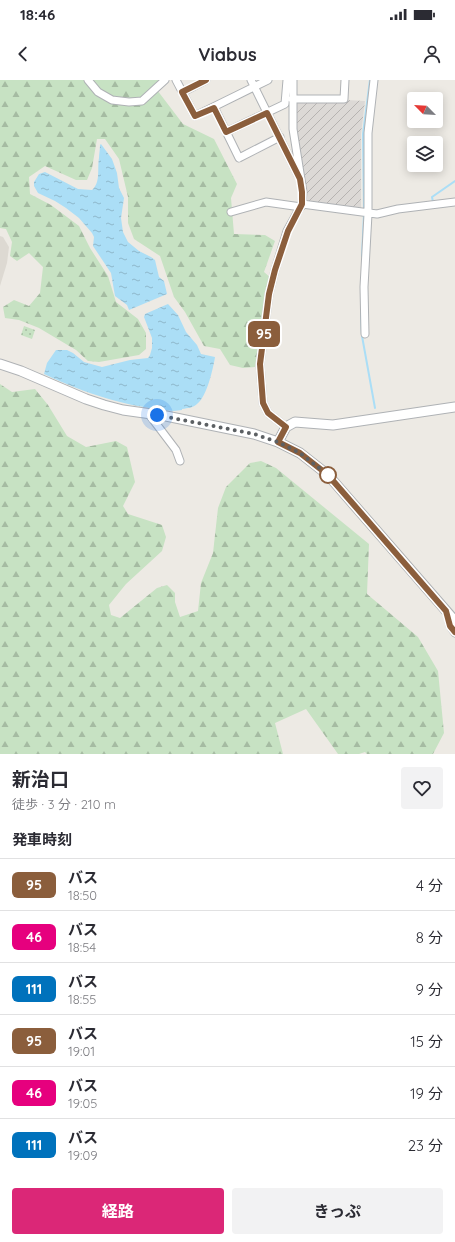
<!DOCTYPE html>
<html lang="ja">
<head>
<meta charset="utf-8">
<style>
  body { margin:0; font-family:Quicksand,"Noto Sans JP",sans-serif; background:#f2f2f3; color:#2b2b33; height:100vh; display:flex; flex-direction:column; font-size:15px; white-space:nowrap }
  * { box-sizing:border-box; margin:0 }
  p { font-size:13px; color:#7c7c81 }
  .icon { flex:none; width:22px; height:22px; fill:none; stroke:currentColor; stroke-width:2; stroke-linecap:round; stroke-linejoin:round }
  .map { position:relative; height:674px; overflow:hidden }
  .panel { display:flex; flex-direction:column; background:#fff; flex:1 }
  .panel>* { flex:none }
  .badge { padding:0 8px; border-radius:6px; font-size:14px; line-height:26px }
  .needle { width:26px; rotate:294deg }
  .buttons { position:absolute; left:407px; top:12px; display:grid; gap:8px }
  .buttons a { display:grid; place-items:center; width:36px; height:36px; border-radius:4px; background:#fff; box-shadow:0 2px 10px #0003; font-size:20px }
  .you { position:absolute; width:20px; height:20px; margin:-10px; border:3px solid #fff; border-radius:50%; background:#1a73e8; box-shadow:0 0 0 6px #1a73e833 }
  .map>.badge { position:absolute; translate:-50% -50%; box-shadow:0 0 0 2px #fff }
  h2 { padding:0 12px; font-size:15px; line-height:36px }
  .round { display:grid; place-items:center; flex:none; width:42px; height:42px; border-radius:4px; background:#f2f2f3 }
  .summary { display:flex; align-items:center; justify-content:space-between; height:68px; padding:0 12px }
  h1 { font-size:19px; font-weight:700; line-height:30px }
  .primary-button { display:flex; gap:8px; margin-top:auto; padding:8px 12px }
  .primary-button a { flex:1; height:46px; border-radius:4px; background:#db2777; color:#fff; font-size:16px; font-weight:700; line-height:46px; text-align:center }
  .primary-button a+a { background:#f2f2f3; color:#2b2b33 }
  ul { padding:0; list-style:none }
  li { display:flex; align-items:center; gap:12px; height:52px; padding:0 12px; border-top:1px solid #e1e1e2 }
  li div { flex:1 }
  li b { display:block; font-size:15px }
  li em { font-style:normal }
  li .badge { min-width:44px; font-weight:700; text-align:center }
  .status { display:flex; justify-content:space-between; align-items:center; height:28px; padding:0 20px; background:#fff; direction:ltr }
  .status svg { height:11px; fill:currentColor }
  header { display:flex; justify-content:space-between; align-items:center; height:52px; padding:0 12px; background:#fff; font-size:18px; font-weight:700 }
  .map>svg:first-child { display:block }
  .industrial { fill:url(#industrial-furrows) }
  .education { fill:#ddd9d2 }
  .forest { fill:url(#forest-firs) }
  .park { fill:url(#park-dots) }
  .water { fill:url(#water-ripples) }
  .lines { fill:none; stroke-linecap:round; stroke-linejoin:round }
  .stream { stroke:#abdef6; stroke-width:2 }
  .minor-casing { stroke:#afb2b5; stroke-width:9 }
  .tertiary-casing { stroke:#afb2b5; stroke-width:11 }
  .minor { stroke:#fff; stroke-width:7 }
  .tertiary { stroke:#fff; stroke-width:9 }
  .line-casing { stroke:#fff; stroke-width:9 }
  .line { stroke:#8b5e3c; stroke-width:6 }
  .walk { stroke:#5c6063; stroke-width:4; stroke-dasharray:0 7.2 }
  .stop-dot { fill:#fff; stroke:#8b5e3c; stroke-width:2 }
</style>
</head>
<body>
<div class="status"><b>18:46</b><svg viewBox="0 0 49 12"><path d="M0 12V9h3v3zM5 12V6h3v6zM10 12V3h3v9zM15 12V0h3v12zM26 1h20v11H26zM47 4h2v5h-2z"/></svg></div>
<header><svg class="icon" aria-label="back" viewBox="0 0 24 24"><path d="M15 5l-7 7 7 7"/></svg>Viabus<svg class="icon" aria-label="person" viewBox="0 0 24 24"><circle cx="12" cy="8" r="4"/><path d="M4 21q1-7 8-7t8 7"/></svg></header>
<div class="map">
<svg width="455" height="674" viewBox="0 0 455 674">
  <defs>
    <pattern id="industrial-furrows" width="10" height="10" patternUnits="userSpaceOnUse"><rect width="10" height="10" fill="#dcd9d6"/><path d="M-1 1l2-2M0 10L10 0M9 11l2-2" fill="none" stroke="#b6b3b1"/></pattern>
    <pattern id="forest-firs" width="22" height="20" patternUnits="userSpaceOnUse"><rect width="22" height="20" fill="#c7e2c3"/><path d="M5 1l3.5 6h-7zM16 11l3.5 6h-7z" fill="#a5bba2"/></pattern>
    <pattern id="park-dots" width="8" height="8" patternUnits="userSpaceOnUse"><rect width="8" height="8" fill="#c7e2c3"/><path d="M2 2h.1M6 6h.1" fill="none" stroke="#a5bba2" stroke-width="1.8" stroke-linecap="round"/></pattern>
    <pattern id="water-ripples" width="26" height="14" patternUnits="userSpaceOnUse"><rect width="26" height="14" fill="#abdef6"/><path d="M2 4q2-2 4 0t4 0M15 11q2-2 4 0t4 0" fill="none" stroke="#8eb7cb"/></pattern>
  </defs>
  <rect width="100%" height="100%" fill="#edeae4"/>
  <path class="industrial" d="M347,20L365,21L361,54V131L307,123L305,120L294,49L296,21Z"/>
  <path class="education" d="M0,156L3,157L9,167L7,183L0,206Z"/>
  <path class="forest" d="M0,0H160L154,6L183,44L214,59L237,104L231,118L234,154L265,155L275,161L264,192L271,198L265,215L263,244L255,287L243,288L230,285L220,269L204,266L185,232L174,217L160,176L134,159L128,143V117L119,79L105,59H97L92,88L87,100H76L45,86L29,97L30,114L51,125L79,146L90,168L108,196L116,222L138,239L146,253V269L139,275L99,282L88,281L76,270L39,248L19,240L5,238L3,227L14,220L29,226L40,213L43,187L29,173L17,181L10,176L12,162L6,149L0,148Z
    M0,304L12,312L35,309L48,325L67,356L86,367L116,361L127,367L135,402L123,426L128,434L162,445L166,457L162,471L126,504L109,525L111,535L120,538L157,508L167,505L175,513V522L180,537L198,531L201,503L213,473L218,428L226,407L250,383L261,381L276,388L369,464L367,514L418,557L438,591L444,653L433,674H367L365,672L359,674H338L306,629L275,643L283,674H0Z"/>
  <path class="park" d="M24,246L35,250L32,259L21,255Z"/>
  <path class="water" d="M101,64L112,79L117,93L119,108L124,118L121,138L123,152L128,162L139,171L151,177L155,180L159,197L164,201L167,214L129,230L127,225L115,216L111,193L93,166L94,157L92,153L79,138L66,128L55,121L38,113L34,106V102L39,94L45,92L78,109L92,110C101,102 97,89 99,78C99,74 100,70 100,65Z
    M168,224L178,235L186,252L197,265L201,274L215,277C213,289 207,316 197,324C193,328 188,328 182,329V330L174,331C126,327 87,314 44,294L47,283L56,270H67L73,273L84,282L102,287L130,280L148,278L150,275L152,268V258L144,237L145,234Z"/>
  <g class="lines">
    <path class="stream" d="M433,122L432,117L455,101
      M364,130L363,54L370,0
      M362,176L364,134
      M361,232L362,256L375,328"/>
    <defs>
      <path id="minor" d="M88,0L98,12L112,20L129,22L142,21L165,0
        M176,0L195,36L268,0
        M251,0L298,95
        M183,12L206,0
        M292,19H344L345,0
        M214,27L239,78L280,57
        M226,52L285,24L287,0
        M302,124L377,134L398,129L455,122
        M231,132L266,122L301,127
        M365,254L364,207L368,134V53L374,0
        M148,333L176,370L180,381
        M286,347L268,333L263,323L260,284L269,214L275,190L287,151L302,124L303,112L293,49V0
        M447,533L450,546L455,553"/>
      <path id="tertiary" d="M0,284L21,291L86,319L104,325L123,330L166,336L254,354L278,362L300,373L328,395L455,541
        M278,362L286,347L295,342L333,345L455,327"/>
    </defs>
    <use href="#minor" class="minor-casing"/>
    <use href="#tertiary" class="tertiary-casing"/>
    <use href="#minor" class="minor"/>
    <use href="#tertiary" class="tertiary"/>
  </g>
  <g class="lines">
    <defs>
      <path id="line" d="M206,0L182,12L195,36L214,28L226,52L267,33L300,99L302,112V124L288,151L275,190L269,214L260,284L263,323L268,333L286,347L278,362L300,373L328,395L446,531L450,546L455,552"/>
    </defs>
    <use href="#line" class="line-casing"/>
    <use href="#line" class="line"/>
    <path class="walk" d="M157,335L254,354L278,362L300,373L328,395"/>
  </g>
  <circle class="stop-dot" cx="328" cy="395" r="8"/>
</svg>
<div class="buttons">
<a><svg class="needle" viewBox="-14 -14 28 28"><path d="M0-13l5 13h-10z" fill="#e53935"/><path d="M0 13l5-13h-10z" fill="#7c7c81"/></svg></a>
<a><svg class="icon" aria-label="layers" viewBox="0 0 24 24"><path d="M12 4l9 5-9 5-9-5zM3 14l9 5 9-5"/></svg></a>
</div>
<div class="you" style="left:157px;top:335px"></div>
<b class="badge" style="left:264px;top:254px;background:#8b5e3c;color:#fff">95</b>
</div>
<section class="panel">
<div class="summary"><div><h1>新治口</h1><p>徒歩 · 3 分 · 210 m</p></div><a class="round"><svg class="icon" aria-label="heart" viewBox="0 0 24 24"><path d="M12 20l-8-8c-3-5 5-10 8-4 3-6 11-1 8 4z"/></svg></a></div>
<h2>発車時刻</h2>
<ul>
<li><span class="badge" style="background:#8b5e3c;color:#fff">95</span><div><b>バス</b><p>18:50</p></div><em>4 分</em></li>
<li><span class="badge" style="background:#e6007e;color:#fff">46</span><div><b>バス</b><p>18:54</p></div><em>8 分</em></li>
<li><span class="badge" style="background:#0072bc;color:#fff">111</span><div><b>バス</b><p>18:55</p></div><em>9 分</em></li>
<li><span class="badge" style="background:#8b5e3c;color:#fff">95</span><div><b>バス</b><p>19:01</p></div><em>15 分</em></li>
<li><span class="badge" style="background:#e6007e;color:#fff">46</span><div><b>バス</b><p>19:05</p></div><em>19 分</em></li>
<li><span class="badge" style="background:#0072bc;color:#fff">111</span><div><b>バス</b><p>19:09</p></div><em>23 分</em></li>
</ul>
<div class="primary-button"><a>経路</a><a>きっぷ</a></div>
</section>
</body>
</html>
